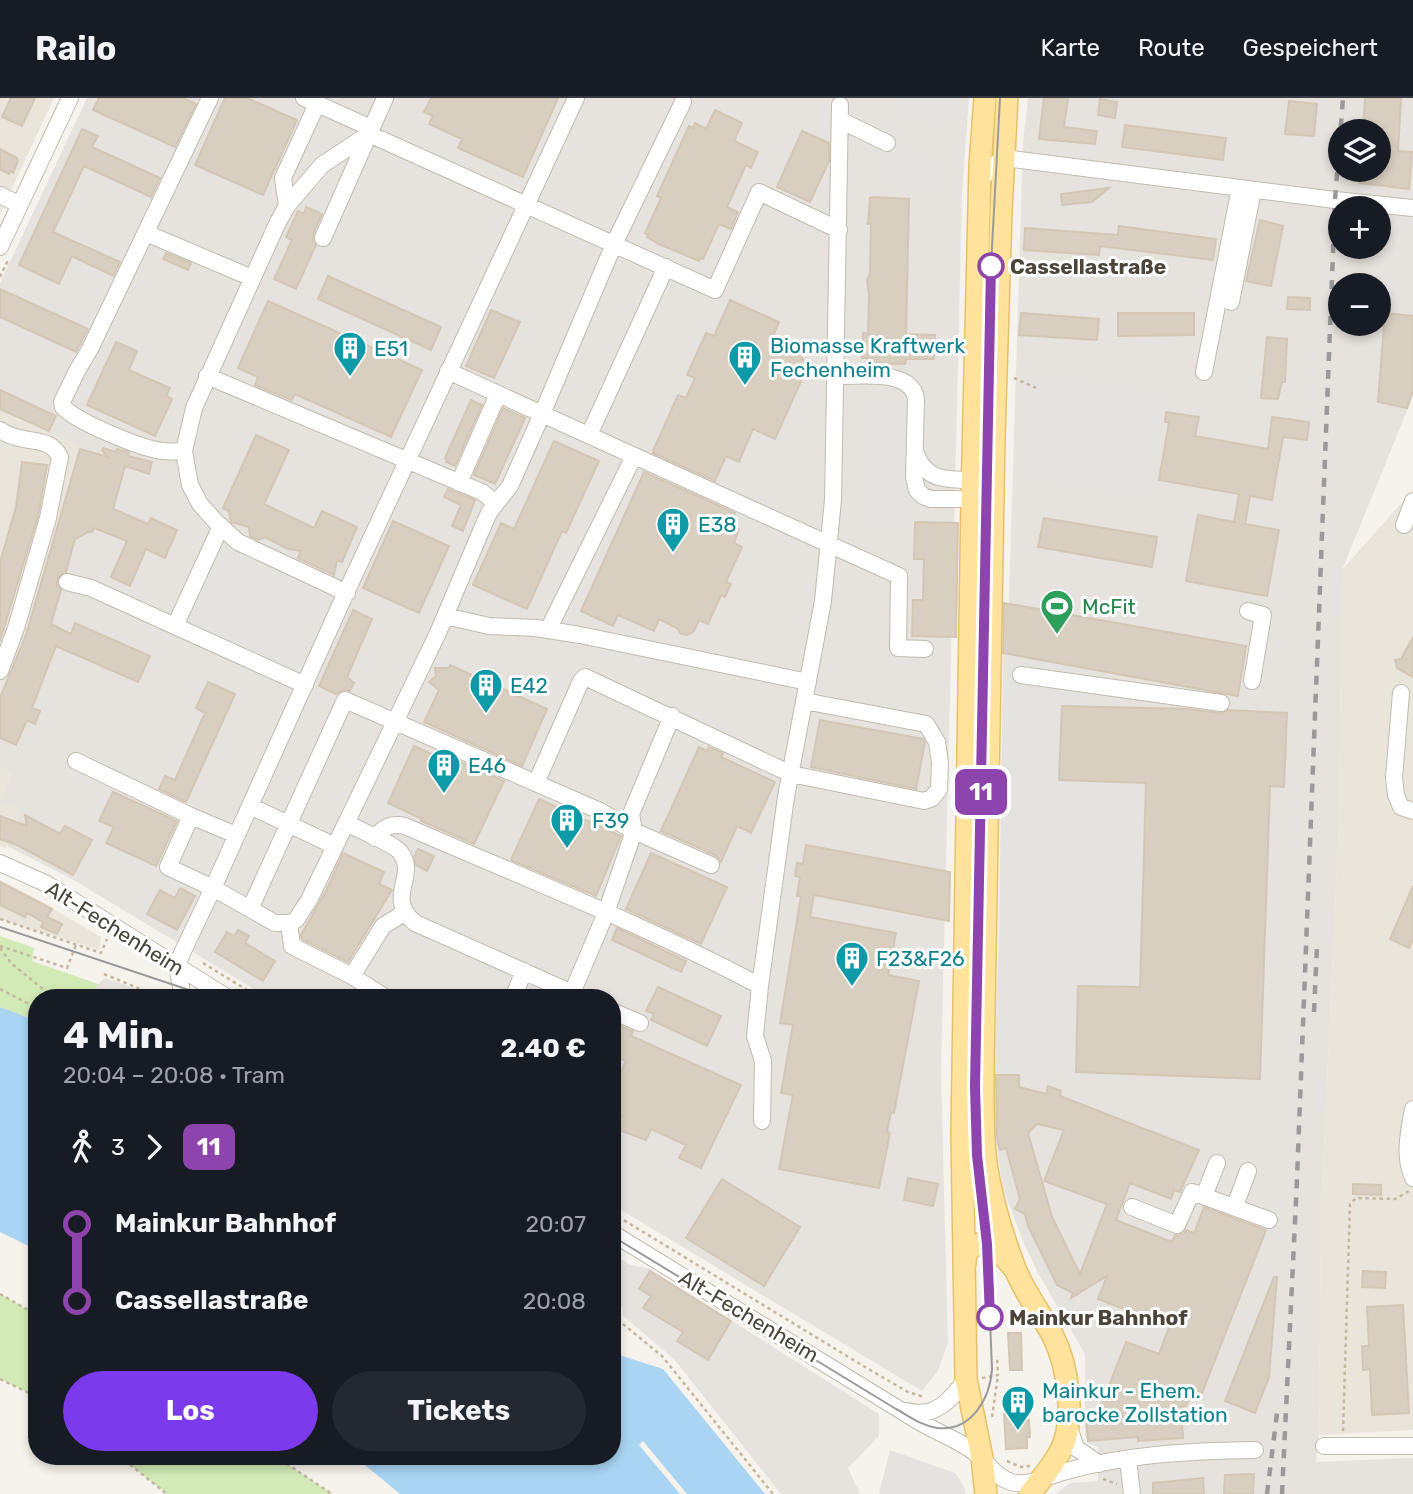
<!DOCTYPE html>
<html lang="de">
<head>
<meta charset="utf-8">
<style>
  body { margin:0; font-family:Rubik,sans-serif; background:#242831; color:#f1f3f6; height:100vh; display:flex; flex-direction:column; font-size:26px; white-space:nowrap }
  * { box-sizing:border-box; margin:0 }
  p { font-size:23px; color:#9ea1a6 }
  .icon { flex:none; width:38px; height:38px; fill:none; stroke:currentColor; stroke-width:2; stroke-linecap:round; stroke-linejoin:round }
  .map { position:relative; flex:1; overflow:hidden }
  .sheet { position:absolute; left:28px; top:891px; width:593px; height:476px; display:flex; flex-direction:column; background:#171b24; border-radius:28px; box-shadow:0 4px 10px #0003 }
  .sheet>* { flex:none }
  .badge { padding:0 14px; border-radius:10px; font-size:24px; line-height:46px }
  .fabs { position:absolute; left:1328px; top:21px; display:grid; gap:14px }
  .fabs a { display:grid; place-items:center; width:63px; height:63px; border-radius:50%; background:#171b24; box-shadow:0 4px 10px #0003; font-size:35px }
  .map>.badge { position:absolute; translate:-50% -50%; box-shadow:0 0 0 4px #fff }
  .legs { display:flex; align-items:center; gap:10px; height:77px; padding:0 35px; font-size:23px }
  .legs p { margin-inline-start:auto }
  .headline { display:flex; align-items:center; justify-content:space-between; height:119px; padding:0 35px }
  h1 { font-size:38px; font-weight:700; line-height:52px }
  .primary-button { display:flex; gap:14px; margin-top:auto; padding:14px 35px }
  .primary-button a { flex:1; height:80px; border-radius:42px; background:#7c3aed; color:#fff; font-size:28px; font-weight:700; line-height:80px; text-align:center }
  .primary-button a+a { background:#242831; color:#f1f3f6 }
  ul { padding:0 35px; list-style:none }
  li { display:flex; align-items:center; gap:24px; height:77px; font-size:26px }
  li i { display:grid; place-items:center; width:10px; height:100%; margin:0 9px; background:currentColor }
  li i::after { content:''; width:18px; height:18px; margin:-9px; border:5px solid; border-radius:50%; background:#171b24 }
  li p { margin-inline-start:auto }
  li:first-child i { background:linear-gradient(#0000 50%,currentColor 0) }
  li:last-child i { background:linear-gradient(currentColor 50%,#0000 0) }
  header { display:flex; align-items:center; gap:42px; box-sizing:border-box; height:98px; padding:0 35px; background:#171b24; border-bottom:2px solid #363941 }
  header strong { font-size:33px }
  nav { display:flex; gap:38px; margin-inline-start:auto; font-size:24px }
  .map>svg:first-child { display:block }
  .residential { fill:#eae5da }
  .industrial { fill:#e6e2dd; fill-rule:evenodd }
  .green { fill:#d2eab5 }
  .parking { fill:#e5e3e0 }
  .water { fill:#a9d4f2 }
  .building { fill:#d8cfc1; stroke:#d3c7b4; stroke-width:2; fill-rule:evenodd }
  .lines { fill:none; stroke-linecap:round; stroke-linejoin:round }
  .minor-casing { stroke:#c2bbae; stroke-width:18 }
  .major-casing { stroke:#e6c16a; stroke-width:24 }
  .path { stroke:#c4b79f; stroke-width:2.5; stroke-dasharray:3.5 3.5; stroke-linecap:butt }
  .minor { stroke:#fff; stroke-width:16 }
  .major { stroke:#ffe39c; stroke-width:21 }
  .tram { stroke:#9a9a9a; stroke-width:2 }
  .rail { stroke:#9a9a9a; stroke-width:4.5; stroke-dasharray:9 9; stroke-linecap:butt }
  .line-1-casing { stroke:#fff; stroke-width:16 }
  .line-1 { stroke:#8e44ad; stroke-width:10 }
  .stop-1-dot { fill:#fff; stroke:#8e44ad; stroke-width:3.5 }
  .labels { text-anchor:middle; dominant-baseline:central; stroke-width:6; stroke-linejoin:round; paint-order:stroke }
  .stop-label { font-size:21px; font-weight:bold; fill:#4b4439; stroke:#fff; text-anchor:start }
  .culture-label { font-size:21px; fill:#0d838f; stroke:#fff; text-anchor:start }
  .leisure-label { font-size:21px; fill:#27864d; stroke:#fff; text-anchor:start }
  .street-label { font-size:21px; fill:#4b4439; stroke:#fff }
</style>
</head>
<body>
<header>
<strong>Railo</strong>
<nav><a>Karte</a><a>Route</a><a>Gespeichert</a></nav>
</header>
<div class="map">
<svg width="1413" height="1396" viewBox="0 0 1413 1396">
  <rect width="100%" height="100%" fill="#f6f3ec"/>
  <path class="residential" d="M0,0H54L0,116Z
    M0,313L79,348L24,537L0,595Z
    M1413,392V1332L1319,1337L1321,1113L1339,726L1342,472Z
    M0,671L12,676L20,712L6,750L0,748Z
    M0,782L35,800L101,839L99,852L0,821Z"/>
  <path class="industrial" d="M87,0H969L962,95L941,974L948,1245L938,1273L922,1293L613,1107L612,900L267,899L72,781L7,748L20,712L1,704L12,676L0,671V595L24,537L79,348L0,313V185Z
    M1028,0H1413V298L1342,472L1339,726L1321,1113L1319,1337L1316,1364L1413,1360V1396H1056L1070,1385L1098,1383V1349L1088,1345L1085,1336V1256L1038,1175L1023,1143L1003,1091L993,1025L1023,44ZM1340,33H1379V72H1340ZM1340,110H1379V149H1340ZM1340,187H1379V226H1340Z
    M105,880L112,882L158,899L92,900L98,886Z
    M612,1156L630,1167L650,1171L879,1316V1338L848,1370L860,1396H781L674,1261L622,1217L623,1210L613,1201Z"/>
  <path class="green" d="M0,838L34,850L32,863L98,886L92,899L37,900V923L0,909Z
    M0,1196L37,1217V1299L0,1281Z
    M119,1358H275L332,1396H167Z"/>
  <path class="parking" d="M901,0H957V7L964,10L962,17L955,15L951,22L945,20L941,28L914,17L905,19L899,25L895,35L898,45L944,68L950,85L914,99L879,83L874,71L875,42L890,11Z
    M1392,125L1402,126L1395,209L1385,208Z
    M1026,275L1166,296L1146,400L1018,378L1021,352L1018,327Z
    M864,303L909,304L907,396L918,397V424H863Z
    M217,451L327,500L295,571L185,521Z
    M1003,555L1088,571L1087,609L1062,608L1060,682L1146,685L1140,889H1079L1077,975L997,977Z
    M890,1352L955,1375L962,1385L966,1396H879Z"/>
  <path class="water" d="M0,909L37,923V1152L0,1134Z
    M613,1255L663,1271L765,1396H687L643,1343L639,1347L680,1396H400L354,1358H612Z"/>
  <path class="building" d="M11,0H35L22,28L2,19Z
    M99,0H183L196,6L175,49L93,12Z
    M225,0H247L297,22L263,97L195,67Z
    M431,0H558L523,79L458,50L462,41L429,26L433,18L424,14Z
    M1044,0H1068L1064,29L1097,33L1095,46L1039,41Z
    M1365,0H1401L1398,53L1412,54L1409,91L1360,85L1361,72H1379V33H1363Z
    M1100,1L1117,4L1115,20L1098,17Z
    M1289,3L1317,6L1314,38L1285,36Z
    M715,12L742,25L734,43L758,54L751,70L746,67L727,109L738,114L731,131L719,126L703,161L700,160L699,163L659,146L647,139L648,137L645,135L661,100L657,98L689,28L693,30L695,25L706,31Z
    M1125,27L1226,40L1223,62L1122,49Z
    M82,31L98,38L92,49L160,80L151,99L84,68L53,134L120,164L113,178L72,158L59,186L19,167Z
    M802,33L829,45V63L810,104L777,89Z
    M0,51L17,60L18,63L13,75L10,73L9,76L0,71Z
    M1109,90L1092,104L1062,107L1061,96Z
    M873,99L909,101L906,236L935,237L934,261H906L905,266L867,265V260H862L863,235L868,236L869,198L867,182L870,176L871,126H868L870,100Z
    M306,109L322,116L313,136L316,147L296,191L274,181L292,142L286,139L298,113L304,116Z
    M1260,122L1283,128L1271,188L1246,183Z
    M1119,128L1216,141L1213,162L1100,148L1099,157L1024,152L1025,130L1118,137Z
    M166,155L191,165L188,172L163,161Z
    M328,178L441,229L431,252L318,201Z
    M0,191L88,231L76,254L0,219Z
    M1288,199L1310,200V212L1287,211Z
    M730,202L779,224L773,238L791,246L808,268L775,341L753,331L739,364L726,358L715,383L653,355V353L678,297L686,300L695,280L687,277L706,235L714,238Z
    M268,203L422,272L391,339L295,296L292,302L255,287L258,279L238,270Z
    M491,212L520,224L494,280L466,268Z
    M1021,215L1099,221L1097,242L1019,237Z
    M1118,215H1194V237L1118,238Z
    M1385,215L1413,218V293L1407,310L1378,304Z
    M1267,239L1287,241L1285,284H1282L1278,301L1261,300Z
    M116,244L137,253L129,272L170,290L166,298L172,301L155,338L87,307Z
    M0,292L56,318L49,333L0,311Z
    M471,302L482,307L455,368L446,364L447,362L445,360Z
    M503,310L525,320L495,386L474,377Z
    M1166,314L1199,319L1195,338L1268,351L1272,319L1309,324L1307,342L1283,339L1272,402L1250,398L1245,426L1279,432L1267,498L1186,483L1198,417L1234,424L1239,396L1159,382L1169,324H1165Z
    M256,337L289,352L264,406L314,430L322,413L357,429L342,464L337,462L334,477L298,460L301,453L288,451L265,439L258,442L250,438L249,429L231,424L229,413L223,410Z
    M554,343L599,363L566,435L562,433L527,511L473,487L501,425L514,431Z
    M103,350L116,354L117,351L129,354L128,358L152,364L149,376L125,368L113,411L148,426L151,420L177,432L165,460L146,451L130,488L111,479L127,443L94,430L92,434H88L75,441L66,474L57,481V488L61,492L51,526L71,536L75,525L150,558L138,584L56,548L32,610L40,613L35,626L27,622L16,647L0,640V600L26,537L80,351L108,359L102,352Z
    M22,364L47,367L38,418L0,543V464L16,409Z
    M644,374L735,415L733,421L739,431L734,445L742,449L726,484L731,486L725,499L721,497L708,526L699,522L694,533L688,537L681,536L677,530L659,521L654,533L618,517L613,528L581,513Z
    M448,391L475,402L463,433L452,428L461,407L444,399Z
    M1044,420L1157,439L1152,469L1038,449Z
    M393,423L449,448L419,515L363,490Z
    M915,424L958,425L956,539L912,538L913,502H923L924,461H914Z
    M1004,505L1246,548L1238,598L1003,555Z
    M353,512L372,521L347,579L354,585L350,593L343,592L336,596L319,588Z
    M1413,539V579L1397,570L1395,562L1401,561Z
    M450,567L547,611L522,668L424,624L439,592L429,584L436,578L435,570H449Z
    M208,584L235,596L186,704L159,691L165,678L175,682L205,615L196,610Z
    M1062,608L1188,611L1220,615L1228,612L1287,615L1284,689L1270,688L1260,981L1076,974L1078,888L1140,889L1146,685L1059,682Z
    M820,622L923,641L925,644L916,691L811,669Z
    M414,648L447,663L449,659L504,683L474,746L421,723L422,721L388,705Z
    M699,649L707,653L709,649L723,655L721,659L775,684L751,735L737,728L721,764L715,757L661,733Z
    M113,694L177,723L156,768L106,745L114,729L99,723Z
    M539,701L621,738L596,798L511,762Z
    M25,717L60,736L65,728L92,742L73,777L17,747L0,741V718L27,728Z
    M806,747L950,774L949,823L814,797L810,819L896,835L888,877L919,883L894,1015L891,1014L887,1034L890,1035L879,1090L779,1071L793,997L781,995L793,927L780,925L801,798H797L800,779L795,778L797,765L803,766Z
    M418,751L434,758L427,773L416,767L414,759Z
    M343,755L384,774L379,786L392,792L348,864L302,841L301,837L327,791Z
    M651,755L727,789L701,846L626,811Z
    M0,784L52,811L47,819L62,826L57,836L41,829L43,824L27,815L25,819L0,807Z
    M1413,788V841L1409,850L1390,841Z
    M180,790L195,798L177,832L147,816L160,792L175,800Z
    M617,830L686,863L681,874L612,842Z
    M238,832L249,838L245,845L275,863L263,883L215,854L227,834L234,838Z
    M658,889L721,918L707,948L651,922L654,916L646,913Z
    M612,925L633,933L631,938L741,987L701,1070L679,1060L686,1047L651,1031L646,1042L616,1031L622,1018L612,1014V984L616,985L626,963L612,957Z
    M996,977H1019V989L1046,996L1048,988L1061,993L1060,998L1199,1052L1180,1094L1174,1092L1171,1101L1130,1085L1116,1122L1172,1144L1175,1137L1183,1136L1186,1132L1194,1135L1204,1109L1266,1132L1202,1295L1192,1292L1186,1308L1181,1309L1183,1340L1138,1343V1339L1088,1343L1086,1319L1097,1318L1126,1244L1159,1256L1169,1229L1098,1201L1107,1178L1071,1200L1073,1195L1057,1187L1028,1128L1025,1116L1015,1111L1020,1101L1006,1050L1000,1052L997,1039ZM1037,1026L1064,1032L1044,1083L1107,1106L1080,1176L1052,1119L1028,1035Z
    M908,1080L938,1086L933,1108L904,1102Z
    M722,1081L800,1129L764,1188L686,1140Z
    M1353,1086L1381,1087V1097L1353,1096Z
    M650,1173L731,1223L708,1262L677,1243L683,1234L643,1210L651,1198L639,1191Z
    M1363,1173L1386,1174L1385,1190L1362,1189Z
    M1274,1179H1277L1269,1279L1255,1315L1225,1303Z
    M1403,1207L1409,1315L1372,1317L1370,1271L1363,1272L1362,1248H1369L1367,1209Z
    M1008,1235H1021L1022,1272H1010Z
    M1025,1315L1026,1323L1029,1322L1030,1339H1027V1350L1006,1351L1004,1316Z
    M1254,1376L1253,1396H1224L1225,1377Z
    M1203,1380L1204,1396H1153V1385Z"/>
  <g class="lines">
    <defs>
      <path id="minor" d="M304,0L371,30
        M683,4L614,146L542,316L899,478L898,550L925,551
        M840,22L887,45
        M980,86L988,71L1004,60L1335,102L1413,110
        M0,97L20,107
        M287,108L283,80L317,6
        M146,135L252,180
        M323,140L385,0
        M0,149L70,0
        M1231,204L1253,92
        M1204,274L1240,90
        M207,278L482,394L496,405
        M836,278C859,279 912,270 916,301L914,379L917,392L923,398L931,401H972
        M0,332C5,335 10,338 16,339C33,345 51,340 60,359L48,420L16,530L0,573
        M589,337L666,169
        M184,353C177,353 169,354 162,353C140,350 77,324 63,309L62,304L77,273L90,251L210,0
        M916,356C926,383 948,382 973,382
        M459,385L498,296
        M1404,427L1413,403
        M67,484L91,490L305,587
        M347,495L238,444L217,425L200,406L190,387L188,376L184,353L194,310L278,124L287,108L322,67L369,36L715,192L759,94L839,132
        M1248,513L1263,517L1252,583
        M445,518L489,528L536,530L580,537L808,584
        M175,528L221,428
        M548,532L634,358
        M1021,577L1221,605
        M1401,595L1394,680L1396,697L1401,709L1413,713
        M76,663L191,718
        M536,685L581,583L585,579L791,676L924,703L932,700L939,691L940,665L937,644L926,626L804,603
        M250,708L335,748
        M346,725C357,731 394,746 400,754C419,778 384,799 415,825L572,895L606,815L634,733L631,716L672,618
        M236,737L191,718L168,769L213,790L275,825H289L296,822L309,802L437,537L484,426L490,413L510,388L542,316L448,273
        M375,740C383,729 391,725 405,728C524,780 646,827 760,888
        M0,765L47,786L228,900
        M250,811L345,602L600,713L634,733L711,767
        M289,825L292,848L352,878L386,900
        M352,878L383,828L404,815
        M183,900L177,868L183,853L213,790L343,501L576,0
        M513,900L524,873
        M612,913L640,925
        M1413,1011C1409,1034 1403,1058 1413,1080
        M762,1023L763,963L755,938L760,888L786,699L823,503L833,402L840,7
        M1204,1098L1217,1065
        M1235,1108L1248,1073
        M1132,1109L1177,1127L1192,1094L1269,1122
        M612,1135L918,1323C936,1334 957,1341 974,1354C987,1363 995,1379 1011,1384C1027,1389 1048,1378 1063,1374C1126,1356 1190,1353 1255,1352
        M906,1313C935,1321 951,1302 966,1281
        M1069,1329L1076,1350L1099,1366
        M1324,1348H1413
        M1128,1361L1132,1396"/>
      <path id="major" d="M985,0L980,68L972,401L962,1036L966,1281L982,1360L986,1396
        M1007,0L1001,113L994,339L983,969C983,1001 982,1034 986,1065C991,1099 1002,1136 1014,1168C1023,1193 1041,1215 1053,1238C1068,1268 1076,1322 1061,1352C1053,1368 1040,1382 1030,1396
        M965,1165C965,1157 967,1150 976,1147C992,1141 1003,1158 1013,1169"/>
    </defs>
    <use href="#minor" class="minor-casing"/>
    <use href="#major" class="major-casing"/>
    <path class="path" d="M0,179L9,160
      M1014,280L1036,290
      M0,821L101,855L107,841
      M0,848L67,870L76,847
      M0,850L11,865L54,900
      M203,865L260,900
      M104,876L162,900
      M0,891L37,910
      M612,1115L865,1269L908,1294L924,1299
      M980,1172H995
      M994,1172V1182
      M0,1196L37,1217
      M612,1217L662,1258L773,1396
      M982,1280L998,1277L997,1258
      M0,1281L37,1299
      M992,1319L998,1277
      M1343,1333L1350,1106L1356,1100L1395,1101L1409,1093
      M119,1358L167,1396
      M275,1358L332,1396
      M1007,1363L1021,1369L1030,1368
      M1103,1381L1117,1386"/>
    <use href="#minor" class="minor"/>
    <use href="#major" class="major"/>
    <path class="tram" d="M0,829L213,900
      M612,1138L896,1311C909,1318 922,1328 937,1330C972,1334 990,1300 992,1271L987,1146L977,1057L975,989L991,168L1000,0"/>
    <path class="rail" d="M1314,914L1317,847
      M1267,1396L1277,1315
      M1282,1396L1297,1081L1335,102L1343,0"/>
  </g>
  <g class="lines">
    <defs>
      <path id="line-1" d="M990,1219L987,1146L977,1057L975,989L991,168"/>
    </defs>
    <use href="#line-1" class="line-1-casing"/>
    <use href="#line-1" class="line-1"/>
  </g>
  <defs>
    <symbol id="building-pin" viewBox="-11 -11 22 30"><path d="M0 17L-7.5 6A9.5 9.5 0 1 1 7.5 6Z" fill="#0f9aa8" stroke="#fff"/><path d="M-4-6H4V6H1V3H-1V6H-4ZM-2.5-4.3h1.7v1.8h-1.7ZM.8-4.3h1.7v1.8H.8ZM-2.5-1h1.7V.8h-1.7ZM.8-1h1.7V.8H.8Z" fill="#fff"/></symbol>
    <symbol id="stadium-pin" viewBox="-11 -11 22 30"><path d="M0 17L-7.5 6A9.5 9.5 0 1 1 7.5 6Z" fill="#2e9e5b" stroke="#fff"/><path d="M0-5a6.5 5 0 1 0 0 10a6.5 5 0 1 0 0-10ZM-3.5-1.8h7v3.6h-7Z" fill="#fff"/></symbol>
  </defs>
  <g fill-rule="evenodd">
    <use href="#building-pin" x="331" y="231" width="38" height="52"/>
    <use href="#building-pin" x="726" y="240" width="38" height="52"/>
    <use href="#building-pin" x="654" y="407" width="38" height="52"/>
    <use href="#stadium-pin" x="1038" y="489" width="38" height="52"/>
    <use href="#building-pin" x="467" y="568" width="38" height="52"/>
    <use href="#building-pin" x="425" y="648" width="38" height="52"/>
    <use href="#building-pin" x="548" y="703" width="38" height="52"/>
    <use href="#building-pin" x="833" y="841" width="38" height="52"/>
    <use href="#building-pin" x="999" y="1285" width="38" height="52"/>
  </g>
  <g class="stop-1-dot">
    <circle cx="991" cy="168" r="12"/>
    <circle cx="990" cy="1219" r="12"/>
  </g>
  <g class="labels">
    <g class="stop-label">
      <text x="1010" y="168">Cassellastraße</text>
      <text x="1009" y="1219">Mainkur Bahnhof</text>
    </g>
    <g class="culture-label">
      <text x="770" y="247">Biomasse Kraftwerk<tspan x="770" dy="24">Fechenheim</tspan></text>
      <text x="374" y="250">E51</text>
      <text x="698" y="426">E38</text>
      <text x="510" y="587">E42</text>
      <text x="468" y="667">E46</text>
      <text x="592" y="722">F39</text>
      <text x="876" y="860">F23&amp;F26</text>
      <text x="1042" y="1292">Mainkur - Ehem.<tspan x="1042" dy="24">barocke Zollstation</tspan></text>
    </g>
    <g class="leisure-label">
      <text x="1082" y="508">McFit</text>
    </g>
    <g class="street-label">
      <text transform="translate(115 830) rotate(32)">Alt-Fechenheim</text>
      <text transform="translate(749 1218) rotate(31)">Alt-Fechenheim</text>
    </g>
  </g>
</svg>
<div class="fabs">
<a><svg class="icon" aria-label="layers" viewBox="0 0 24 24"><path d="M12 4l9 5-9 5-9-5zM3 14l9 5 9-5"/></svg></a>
<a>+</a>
<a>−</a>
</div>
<b class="badge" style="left:981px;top:694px;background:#8e44ad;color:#fff">11</b>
<section class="sheet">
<div class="headline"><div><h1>4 Min.</h1><p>20:04 – 20:08 · Tram</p></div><b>2.40 €</b></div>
<div class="legs"><svg class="icon" aria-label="walk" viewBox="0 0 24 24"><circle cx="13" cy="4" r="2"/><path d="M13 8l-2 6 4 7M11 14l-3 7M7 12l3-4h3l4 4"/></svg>3<svg class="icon" aria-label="forward" viewBox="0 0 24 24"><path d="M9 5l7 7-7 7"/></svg><b class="badge" style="background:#8e44ad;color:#fff">11</b></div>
<ul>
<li><i style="color:#8e44ad"></i><b>Mainkur Bahnhof</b><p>20:07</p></li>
<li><i style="color:#8e44ad"></i><b>Cassellastraße</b><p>20:08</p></li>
</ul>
<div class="primary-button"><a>Los</a><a>Tickets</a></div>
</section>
</div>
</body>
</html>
